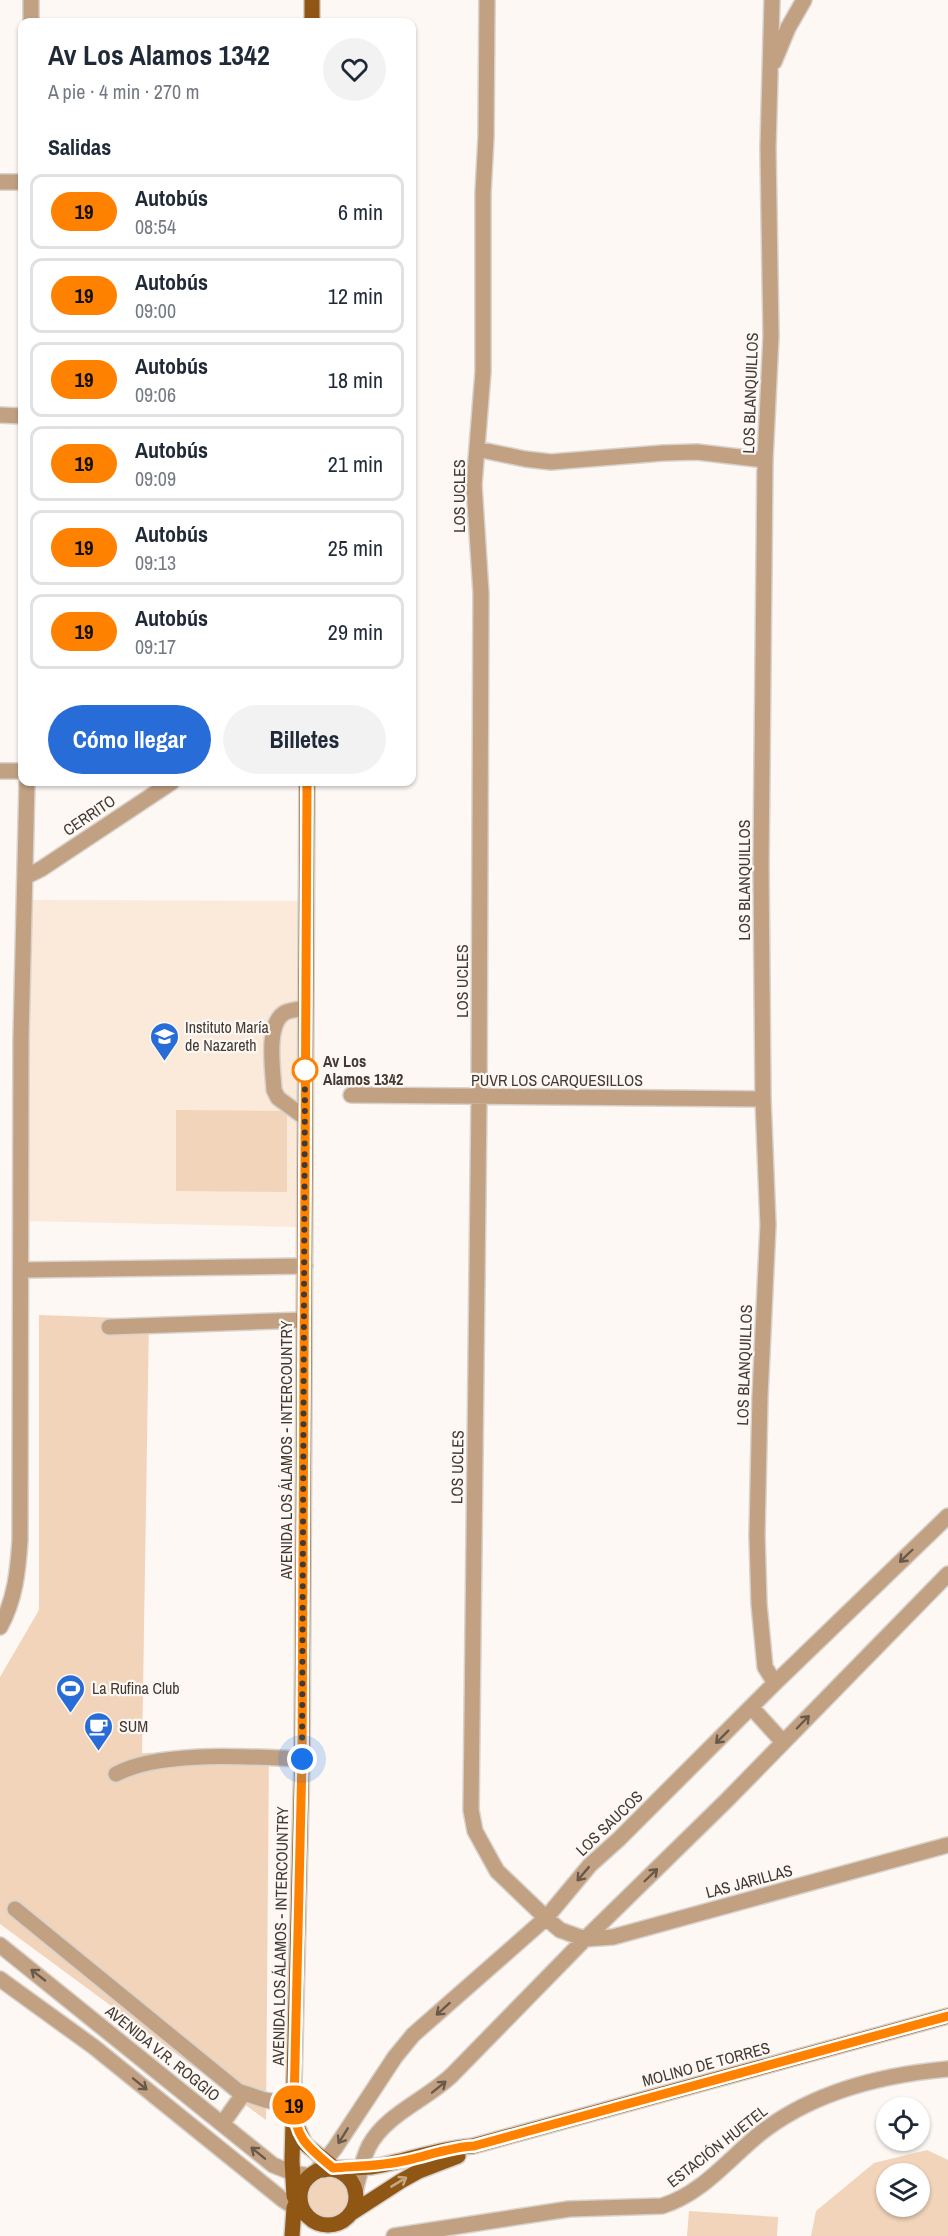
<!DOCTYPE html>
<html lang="es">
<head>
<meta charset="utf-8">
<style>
  body { margin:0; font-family:"Archivo Narrow",sans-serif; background:#f2f2f3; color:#1f2937; height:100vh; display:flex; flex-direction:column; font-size:22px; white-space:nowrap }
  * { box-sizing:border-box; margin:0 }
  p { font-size:20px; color:#747a83 }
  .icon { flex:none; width:33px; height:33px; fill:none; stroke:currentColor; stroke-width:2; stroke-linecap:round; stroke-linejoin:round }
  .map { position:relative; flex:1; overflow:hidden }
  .details { position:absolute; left:18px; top:18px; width:398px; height:768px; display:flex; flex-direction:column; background:#fff; border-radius:12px; box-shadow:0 2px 4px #0004 }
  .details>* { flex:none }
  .badge { padding:0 12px; border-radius:20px; font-size:21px; line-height:39px }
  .controls { position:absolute; left:876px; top:2097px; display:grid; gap:12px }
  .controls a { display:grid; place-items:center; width:54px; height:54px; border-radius:50%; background:#fff; box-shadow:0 2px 4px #0004; font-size:30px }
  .you { position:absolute; width:30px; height:30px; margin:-15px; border:4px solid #fff; border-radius:50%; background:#1a73e8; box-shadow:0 0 0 9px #1a73e833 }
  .map>.badge { position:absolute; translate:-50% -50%; box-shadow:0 0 0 3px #fff }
  h2 { padding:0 30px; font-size:22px; line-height:54px }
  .round { display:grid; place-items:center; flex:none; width:63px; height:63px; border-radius:32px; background:#f2f2f3 }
  .summary { display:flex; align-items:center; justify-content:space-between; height:102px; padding:0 30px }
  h1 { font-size:28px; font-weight:700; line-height:45px }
  .button { display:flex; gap:12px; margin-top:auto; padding:12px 30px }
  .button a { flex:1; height:69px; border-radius:36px; background:#286cd8; color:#fff; font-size:24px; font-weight:700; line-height:69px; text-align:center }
  .button a+a { background:#f2f2f3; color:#1f2937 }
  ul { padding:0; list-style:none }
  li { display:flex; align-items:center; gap:18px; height:75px; margin:0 12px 9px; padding:0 18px; border:3px solid #e0e1e3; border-radius:12px }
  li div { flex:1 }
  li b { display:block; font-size:22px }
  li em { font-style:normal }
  li .badge { min-width:66px; font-weight:700; text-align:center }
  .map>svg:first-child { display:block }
  .built { fill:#fbe9da }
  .green { fill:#f1d4ba; fill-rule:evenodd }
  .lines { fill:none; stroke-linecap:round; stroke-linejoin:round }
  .minor-casing { stroke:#d8d2cd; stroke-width:18 }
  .major-casing { stroke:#d8d2cd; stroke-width:18 }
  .minor { stroke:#c2a183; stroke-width:15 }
  .major { stroke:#8f5614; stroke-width:15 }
  .oneway { stroke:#69594a }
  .oneway2 { stroke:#c6a784 }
  .line-casing { stroke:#fff; stroke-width:14 }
  .line { stroke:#ff8100; stroke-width:9 }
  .walk { stroke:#433a32; stroke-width:6; stroke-dasharray:0 10.8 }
  .stop-dot { fill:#fff; stroke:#ff8100; stroke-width:3 }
  .labels { text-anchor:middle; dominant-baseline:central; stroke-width:4.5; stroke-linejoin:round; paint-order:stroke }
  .street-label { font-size:16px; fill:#433a32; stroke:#fdf8f4 }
  .poi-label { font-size:16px; fill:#433a32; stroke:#fdf8f4; text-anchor:start }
  .stop-label { font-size:16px; font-weight:bold; fill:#433a32; stroke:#fdf8f4; text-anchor:start }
</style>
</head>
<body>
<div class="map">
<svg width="948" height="2236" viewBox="0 0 948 2236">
  <rect width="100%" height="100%" fill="#fdf8f4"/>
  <path class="built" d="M28,900L306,901L297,1227L26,1221Z"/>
  <path class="green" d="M176,1110L287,1111V1192L176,1191Z
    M39,1315L149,1319L142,1753L269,1750L266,2120L0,1924V1677L39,1610Z
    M927,2150L948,2160V2236H811L816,2211L874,2163ZM886,2174H920V2206H886Z
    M308 2197a20 20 0 1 1 40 0a20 20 0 1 1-40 0Z
    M689,2211L778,2217L777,2236H687Z"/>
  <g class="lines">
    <defs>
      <path id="minor" d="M31,0V22
        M487,0L486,137L483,193V372L474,485L481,593L479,1098L471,1810L475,1831L497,1871L546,1918L560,1930L585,1939L613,1937L948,1845
        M772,0L768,148L771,336L765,460L761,867L763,1099L768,1225L760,1396L757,1535L759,1604L765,1667L775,1683
        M774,62L788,28L804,0
        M0,182H22
        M0,415L22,416
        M477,449L525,459L551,462L663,453L697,452L765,460
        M0,771H22
        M25,877L41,869L172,782
        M351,1095L763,1099
        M304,1117L278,1098L274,1090C273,1070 265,1022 286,1012C292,1010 299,1009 305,1008
        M21,1270L305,1266
        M109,1327L304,1320
        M0,1627C15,1600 18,1571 20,1540L21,1039L27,782
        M751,1707L783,1742
        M116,1774C160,1750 251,1757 302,1759
        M15,1909L238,2091L265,2100L294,2105
        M0,1945L273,2165L293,2173L310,2176
        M0,1979L94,2047L282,2199L306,2215
        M222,2124L244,2093
        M316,2172L335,2148L395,2057L413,2035L546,1918L590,1865L619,1839L775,1683L948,1516
        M355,2192C359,2177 362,2160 369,2146C386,2114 426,2100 452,2075L585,1939L727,1800L948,1574
        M394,2236L569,2209L662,2206C701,2194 727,2161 757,2136C811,2092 880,2075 948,2069"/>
      <path id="major" d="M312,22V0
        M295,2122L305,2144L337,2170
        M300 2197a28 28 0 1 1 56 0a28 28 0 1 1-56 0Z
        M324,2170C339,2166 355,2169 371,2167C405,2162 439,2148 473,2146L948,2016
        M302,2209L294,2196L292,2161L302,1759L307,782
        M350,2214L401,2181L419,2171L458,2156
        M292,2236L294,2208L299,2196"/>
    </defs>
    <use href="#minor" class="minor-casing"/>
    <use href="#major" class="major-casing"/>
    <use href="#minor" class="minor"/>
    <use href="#major" class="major"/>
  </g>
  <defs><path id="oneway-shaft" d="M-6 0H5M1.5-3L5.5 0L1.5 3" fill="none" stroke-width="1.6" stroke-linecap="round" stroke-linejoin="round" transform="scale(1.5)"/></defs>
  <g class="oneway">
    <use href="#oneway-shaft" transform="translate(906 1556) rotate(136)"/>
    <use href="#oneway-shaft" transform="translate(803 1722) rotate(-46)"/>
    <use href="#oneway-shaft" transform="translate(722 1737) rotate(135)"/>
    <use href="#oneway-shaft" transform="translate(583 1874) rotate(130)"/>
    <use href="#oneway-shaft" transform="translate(651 1875) rotate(-44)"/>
    <use href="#oneway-shaft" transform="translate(38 1975) rotate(-142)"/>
    <use href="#oneway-shaft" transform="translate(443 2009) rotate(138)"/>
    <use href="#oneway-shaft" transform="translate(140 2084) rotate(39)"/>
    <use href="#oneway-shaft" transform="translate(439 2087) rotate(-39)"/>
    <use href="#oneway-shaft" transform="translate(343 2136) rotate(122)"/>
    <use href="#oneway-shaft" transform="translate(258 2153) rotate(-141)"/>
  </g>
  <use class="oneway2" href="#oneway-shaft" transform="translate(399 2182) rotate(-31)"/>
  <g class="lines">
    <defs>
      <path id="line" d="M307,782L302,1759L294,2105C294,2138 309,2148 333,2168C359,2166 383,2166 408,2160C430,2155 451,2147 474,2146L948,2016"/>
    </defs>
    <use href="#line" class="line-casing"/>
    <use href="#line" class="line"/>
    <path class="walk" d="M302,1759L305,1070"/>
  </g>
  <defs>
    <symbol id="school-pin" viewBox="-11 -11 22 30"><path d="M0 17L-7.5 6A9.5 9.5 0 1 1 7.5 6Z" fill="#286cd8" stroke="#fdf8f4"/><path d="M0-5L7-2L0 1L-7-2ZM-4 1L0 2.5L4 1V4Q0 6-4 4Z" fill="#fff"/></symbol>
    <symbol id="stadium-pin" viewBox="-11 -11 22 30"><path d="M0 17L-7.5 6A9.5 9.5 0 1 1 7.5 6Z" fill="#286cd8" stroke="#fdf8f4"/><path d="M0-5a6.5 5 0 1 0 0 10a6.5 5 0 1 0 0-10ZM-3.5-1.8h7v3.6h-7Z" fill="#fff"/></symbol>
    <symbol id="cafe-pin" viewBox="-11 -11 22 30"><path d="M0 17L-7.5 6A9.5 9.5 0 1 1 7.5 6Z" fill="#286cd8" stroke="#fdf8f4"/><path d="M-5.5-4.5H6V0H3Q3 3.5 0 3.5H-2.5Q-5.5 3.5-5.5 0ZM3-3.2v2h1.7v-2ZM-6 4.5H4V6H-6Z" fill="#fff"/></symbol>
  </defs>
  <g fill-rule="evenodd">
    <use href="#school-pin" x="148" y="1020" width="33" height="45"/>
    <use href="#stadium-pin" x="54" y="1672" width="33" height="45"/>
    <use href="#cafe-pin" x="82" y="1710" width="33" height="45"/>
  </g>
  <circle class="stop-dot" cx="305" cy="1070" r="12"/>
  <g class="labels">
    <g class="street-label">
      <text transform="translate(750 393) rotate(-88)">LOS BLANQUILLOS</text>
      <text transform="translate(459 496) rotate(-90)">LOS UCLES</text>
      <text transform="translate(89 815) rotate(-34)">CERRITO</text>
      <text transform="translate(744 880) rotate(-90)">LOS BLANQUILLOS</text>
      <text transform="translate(462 981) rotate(-90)">LOS UCLES</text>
      <text x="557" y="1080">PUVR LOS CARQUESILLOS</text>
      <text transform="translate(744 1365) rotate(-88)">LOS BLANQUILLOS</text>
      <text transform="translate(286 1450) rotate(-90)">AVENIDA LOS ÁLAMOS - INTERCOUNTRY</text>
      <text transform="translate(457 1467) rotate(-89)">LOS UCLES</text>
      <text transform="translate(609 1823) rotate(-44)">LOS SAUCOS</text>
      <text transform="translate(749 1881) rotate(-15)">LAS JARILLAS</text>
      <text transform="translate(280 1936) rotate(-89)">AVENIDA LOS ÁLAMOS - INTERCOUNTRY</text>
      <text transform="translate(163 2053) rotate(39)">AVENIDA V.R. ROGGIO</text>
      <text transform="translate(706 2064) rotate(-15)">MOLINO DE TORRES</text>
      <text transform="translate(717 2146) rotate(-38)">ESTACIÓN HUETEL</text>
    </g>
    <g class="poi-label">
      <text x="185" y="1027">Instituto María<tspan x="185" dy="18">de Nazareth</tspan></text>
      <text x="92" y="1688">La Rufina Club</text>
      <text x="119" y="1726">SUM</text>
    </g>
    <g class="stop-label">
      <text x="323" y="1061">Av Los<tspan x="323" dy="18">Alamos 1342</tspan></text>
    </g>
  </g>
</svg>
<div class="controls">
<a><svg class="icon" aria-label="locate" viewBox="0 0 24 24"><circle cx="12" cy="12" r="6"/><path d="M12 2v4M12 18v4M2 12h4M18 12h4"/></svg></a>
<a><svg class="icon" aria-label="layers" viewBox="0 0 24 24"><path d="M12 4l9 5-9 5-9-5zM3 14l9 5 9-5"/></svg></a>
</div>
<div class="you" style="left:302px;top:1759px"></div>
<b class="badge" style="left:294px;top:2105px;background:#ff8100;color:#111">19</b>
<section class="details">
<div class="summary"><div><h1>Av Los Alamos 1342</h1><p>A pie · 4 min · 270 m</p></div><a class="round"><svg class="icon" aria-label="heart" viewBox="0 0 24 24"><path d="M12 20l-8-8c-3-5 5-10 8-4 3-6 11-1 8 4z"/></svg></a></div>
<h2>Salidas</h2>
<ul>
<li><span class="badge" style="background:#ff8100;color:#111">19</span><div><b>Autobús</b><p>08:54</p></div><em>6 min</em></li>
<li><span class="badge" style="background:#ff8100;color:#111">19</span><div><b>Autobús</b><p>09:00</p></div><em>12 min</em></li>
<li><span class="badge" style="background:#ff8100;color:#111">19</span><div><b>Autobús</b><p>09:06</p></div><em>18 min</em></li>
<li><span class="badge" style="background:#ff8100;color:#111">19</span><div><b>Autobús</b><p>09:09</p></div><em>21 min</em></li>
<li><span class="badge" style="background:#ff8100;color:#111">19</span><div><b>Autobús</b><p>09:13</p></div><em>25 min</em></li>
<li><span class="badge" style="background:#ff8100;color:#111">19</span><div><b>Autobús</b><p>09:17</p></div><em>29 min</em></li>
</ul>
<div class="button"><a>Cómo llegar</a><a>Billetes</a></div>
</section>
</div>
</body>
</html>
